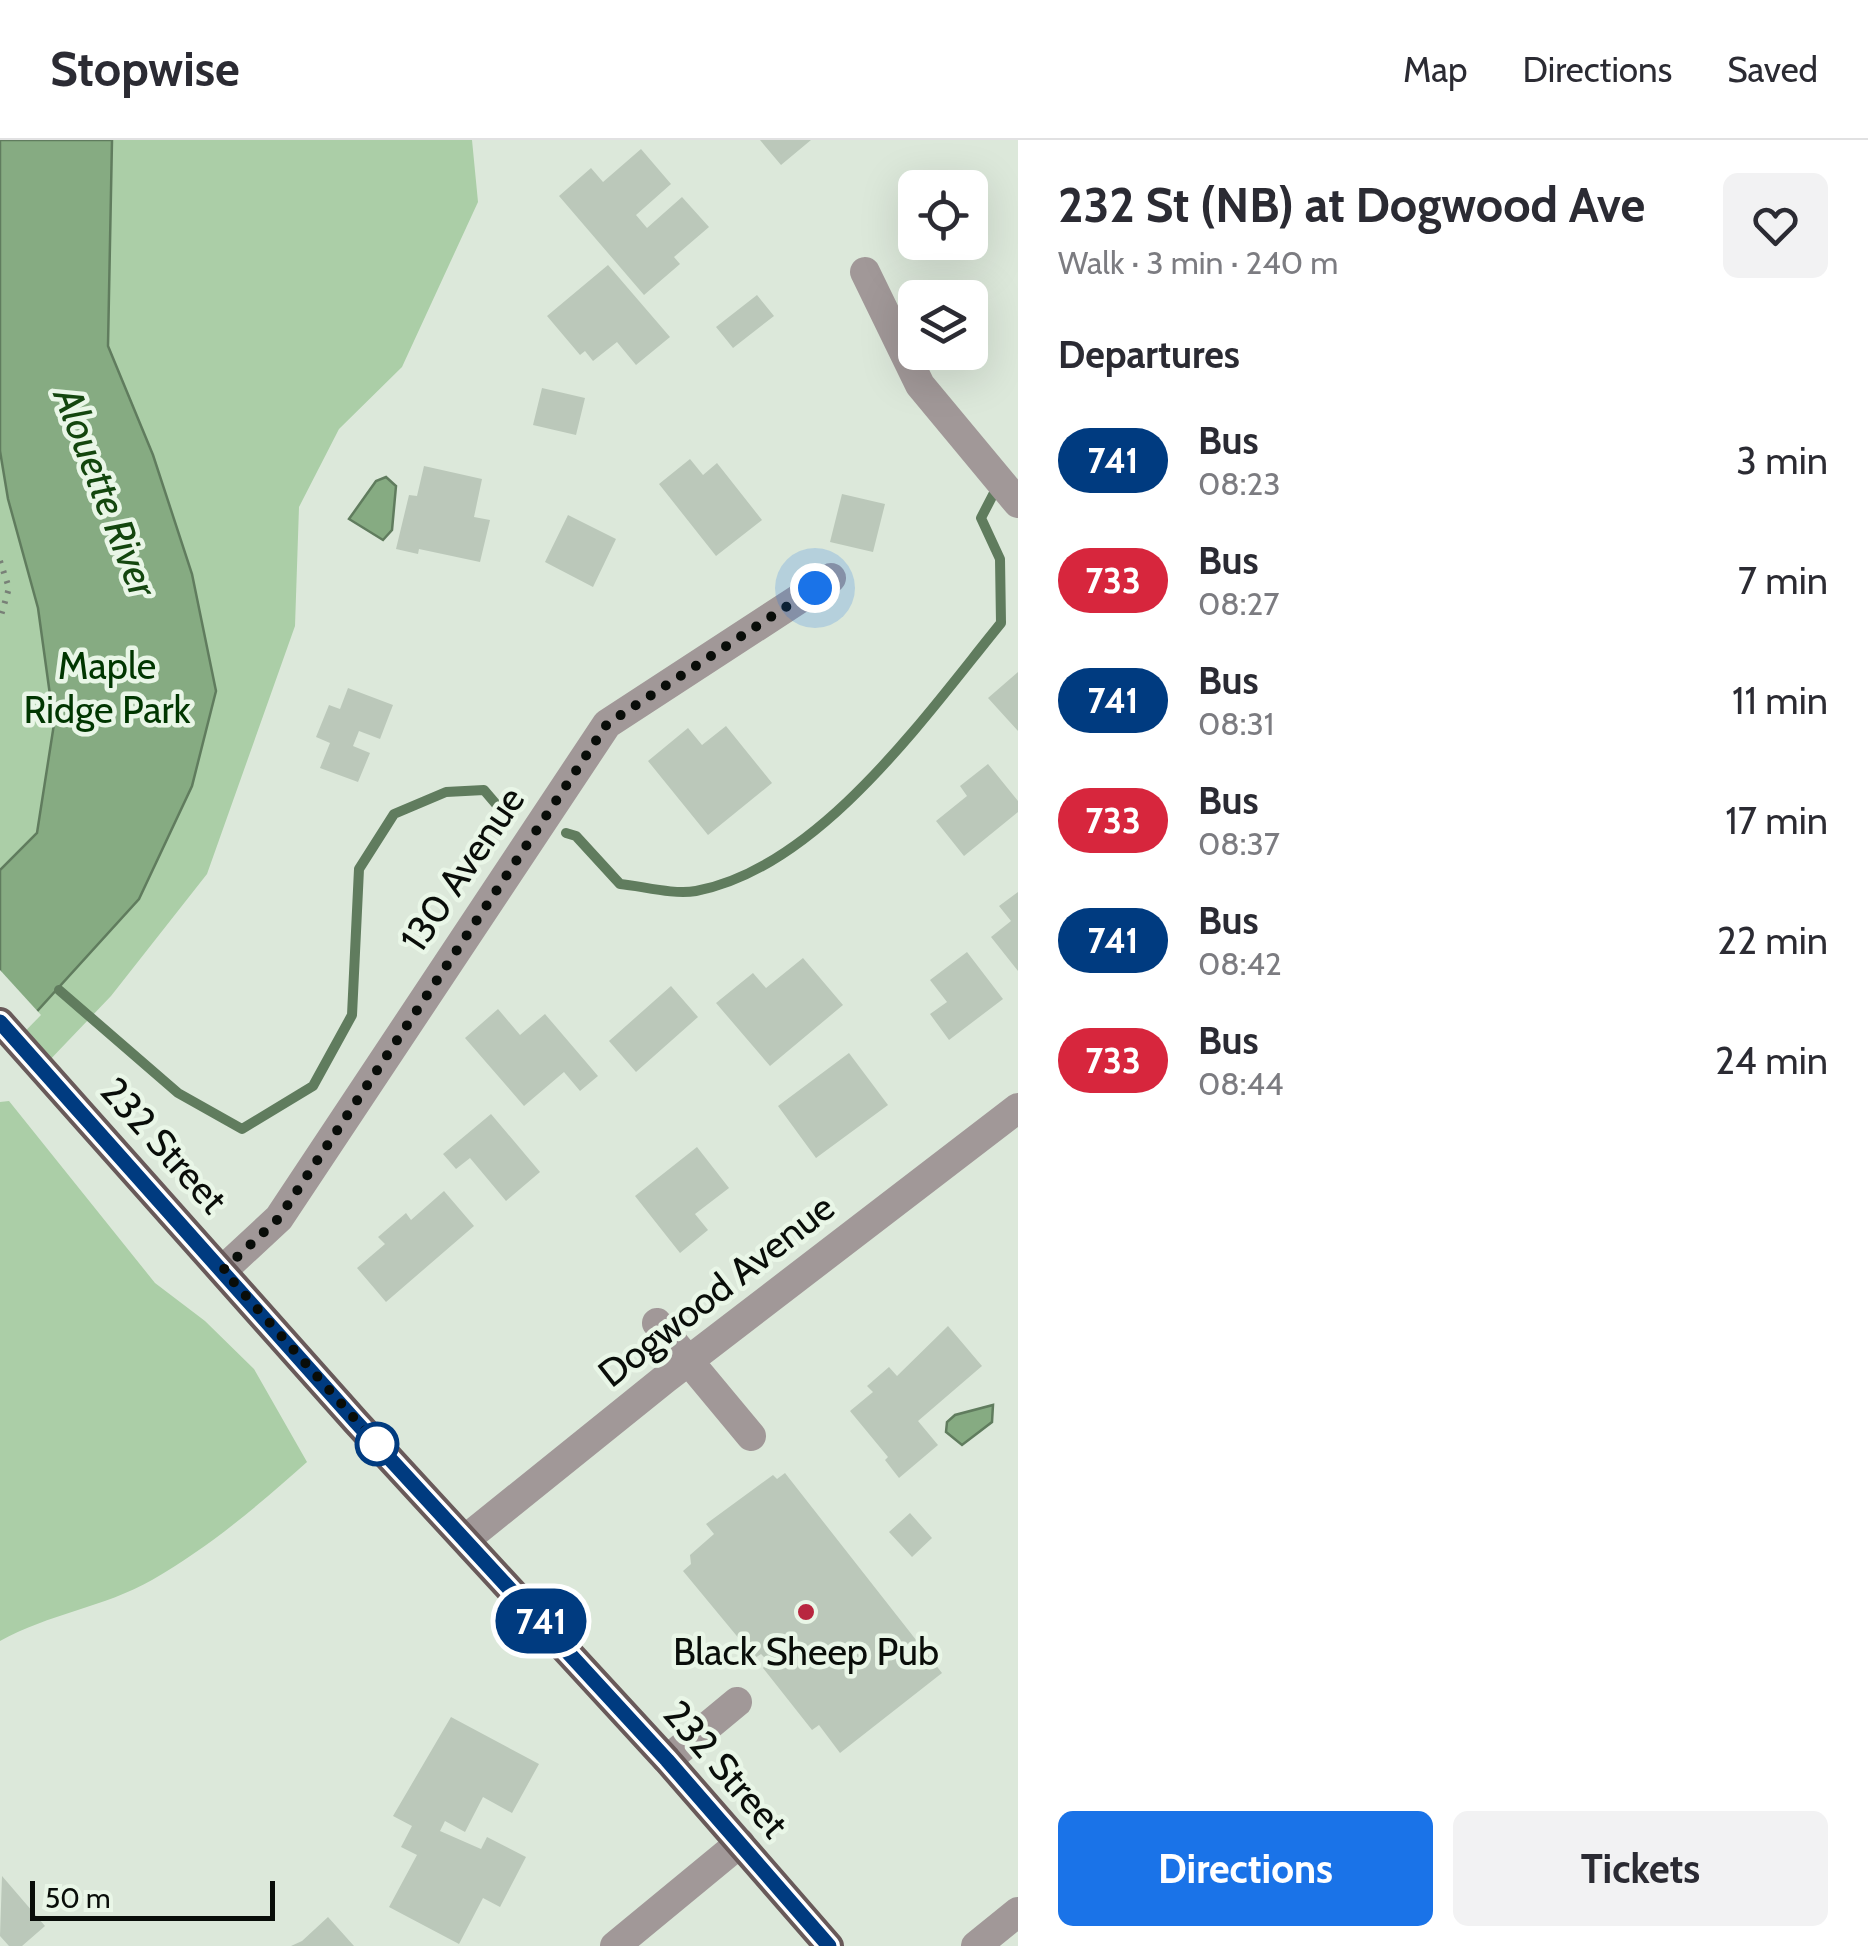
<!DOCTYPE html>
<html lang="en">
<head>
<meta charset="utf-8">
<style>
  body { margin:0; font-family:Cabin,sans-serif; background:#f2f2f3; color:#2b2b33; height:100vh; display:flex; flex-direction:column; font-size:38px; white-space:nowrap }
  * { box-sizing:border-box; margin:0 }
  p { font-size:32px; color:#7c7c81 }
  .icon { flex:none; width:55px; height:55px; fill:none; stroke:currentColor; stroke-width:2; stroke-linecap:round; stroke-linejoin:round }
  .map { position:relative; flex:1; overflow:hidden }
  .side { display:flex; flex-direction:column; background:#fff; width:850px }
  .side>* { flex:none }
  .badge { padding:0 20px; border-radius:32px; font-size:35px; line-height:65px }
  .buttons { position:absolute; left:898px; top:30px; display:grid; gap:20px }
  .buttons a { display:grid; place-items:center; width:90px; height:90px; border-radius:15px; background:#fff; box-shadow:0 10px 40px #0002; font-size:50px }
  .scale { position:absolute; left:30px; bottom:25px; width:245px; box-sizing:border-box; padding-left:10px; border:5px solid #090d09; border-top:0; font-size:28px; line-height:35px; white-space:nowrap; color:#090d09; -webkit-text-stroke:8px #e9f6e7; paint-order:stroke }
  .you { position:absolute; width:50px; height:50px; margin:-25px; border:8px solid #fff; border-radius:50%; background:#1a73e8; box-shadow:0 0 0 15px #1a73e833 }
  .map>.badge { position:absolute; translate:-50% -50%; box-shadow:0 0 0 5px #fff }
  h2 { padding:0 40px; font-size:38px; line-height:90px }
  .round { display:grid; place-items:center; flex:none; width:105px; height:105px; border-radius:15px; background:#f2f2f3 }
  .summary { display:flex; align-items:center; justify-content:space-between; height:170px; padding:0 40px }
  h1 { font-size:48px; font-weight:700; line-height:75px }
  .action { display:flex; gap:20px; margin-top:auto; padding:20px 40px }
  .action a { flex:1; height:115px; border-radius:15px; background:#1a73e8; color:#fff; font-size:40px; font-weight:700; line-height:115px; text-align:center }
  .action a+a { background:#f2f2f3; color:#2b2b33 }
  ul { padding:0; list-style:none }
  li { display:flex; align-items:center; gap:30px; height:120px; padding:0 40px }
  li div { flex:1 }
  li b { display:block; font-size:38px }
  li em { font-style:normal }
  li .badge { min-width:110px; font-weight:700; text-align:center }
  header { display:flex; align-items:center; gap:60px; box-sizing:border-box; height:140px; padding:0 50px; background:#fff; border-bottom:2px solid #e1e1e2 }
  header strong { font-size:48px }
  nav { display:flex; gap:55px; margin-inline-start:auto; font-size:35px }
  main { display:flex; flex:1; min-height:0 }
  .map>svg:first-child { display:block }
  .green { fill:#abcea7 }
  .water { fill:#86ab82; stroke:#607c5e; stroke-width:2.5 }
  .pier { fill:#dce8da }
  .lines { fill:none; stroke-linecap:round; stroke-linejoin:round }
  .stream { stroke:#607c5e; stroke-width:10 }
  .building { fill:#bbc8ba }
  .path { stroke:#788077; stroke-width:6; stroke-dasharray:2.5 8; stroke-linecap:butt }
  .minor { stroke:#a19898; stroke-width:30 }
  .major { stroke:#695a5a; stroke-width:30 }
  .line-casing { stroke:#fff; stroke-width:22 }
  .line { stroke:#003b80; stroke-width:15 }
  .walk { stroke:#090d09; stroke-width:10; stroke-dasharray:0 18 }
  .stop-dot { fill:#fff; stroke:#003b80; stroke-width:5 }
  .poi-dot { fill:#b8273f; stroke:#e9f6e7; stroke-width:4 }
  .labels { text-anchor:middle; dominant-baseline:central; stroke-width:9; stroke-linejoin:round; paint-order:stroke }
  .park-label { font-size:38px; fill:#003600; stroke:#e9f6e7 }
  .street-label { font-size:38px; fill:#090d09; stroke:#e9f6e7 }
  .poi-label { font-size:38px; fill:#090d09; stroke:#e9f6e7 }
  .water-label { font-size:40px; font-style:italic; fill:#13460e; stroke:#e9f6e7 }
</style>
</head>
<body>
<header>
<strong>Stopwise</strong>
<nav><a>Map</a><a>Directions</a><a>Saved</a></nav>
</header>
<main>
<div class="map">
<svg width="1018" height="1806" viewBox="0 0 1018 1806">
  <rect width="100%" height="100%" fill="#dce8da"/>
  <path class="green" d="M0,0H472L478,62L402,227L339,289L299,367L295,486L207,734L111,856L45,925L15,893L0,823Z
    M9,961L155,1143L205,1181L254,1229L307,1322C259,1365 208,1408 152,1440C105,1467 48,1474 0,1501V962Z"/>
  <path class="water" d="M0,0H112L108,206L153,315L192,434L216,551L192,646L139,759L0,912V730L37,693L54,584L38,468L8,359L0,311Z
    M386,337L396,346L392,390L383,400L349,379L376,341Z
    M993,1265L992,1282L962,1305L946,1292L947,1282L955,1275Z"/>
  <path class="pier" d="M0,830L41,875L0,917Z"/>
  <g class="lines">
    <path class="stream" d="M566,693L576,696L620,744C642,746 673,755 696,751C819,728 926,575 1001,483L1000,419L981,378L996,349
      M59,850L178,953L242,989L313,946L352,875L359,729L394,674L446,652L484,650L507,677"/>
  </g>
  <path class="building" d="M760,0H811L781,25Z
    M641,9L671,44L636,75L647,88L682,57L709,87L674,117L680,124L644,155L559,56L591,28L603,42Z
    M608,125L670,197L636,225L617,202L593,221L585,211L580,215L547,176Z
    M757,155L774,176L733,208L716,187Z
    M542,248L585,258L576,295L533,285Z
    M690,319L703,335L717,323L762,380L716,416L659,344Z
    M424,326L482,339L474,377L490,380L480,422L419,409L418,414L396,409L409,355L417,356Z
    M842,354L885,364L873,412L830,402Z
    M568,375L616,399L593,447L545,422Z
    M1018,532V591L988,558Z
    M348,548L393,565L380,599L359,591L353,606L370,613L358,642L320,628L330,603L316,597L329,565L340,569Z
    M726,586L772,643L708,695L648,621L688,588L702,605Z
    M988,624L1018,661V672L964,716L936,681L967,656L960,646Z
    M1018,752V831L991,797L1011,781L999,766Z
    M967,812L1003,859L949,900L930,874L947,862L930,840Z
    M803,818L843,865L770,926L716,863L753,833L766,848Z
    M671,846L698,877L636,932L609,901Z
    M498,869L520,895L545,874L598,936L580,951L564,932L524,966L465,898Z
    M849,913L888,965L816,1018L778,966Z
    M491,974L540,1032L506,1061L470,1018L456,1029L443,1014Z
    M697,1007L729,1048L695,1074L708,1090L680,1113L635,1056Z
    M444,1051L474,1086L386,1162L357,1128L385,1104L378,1097L406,1073L411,1080Z
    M948,1186L982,1226L918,1281L938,1305L899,1338L885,1320L888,1317L850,1271L873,1252L867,1246L889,1227L897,1236Z
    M785,1333L942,1533L840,1613L819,1585L812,1590L763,1528L768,1521L761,1514L755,1518L683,1431L691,1424L690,1415L714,1394L706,1384L773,1335L777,1339Z
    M910,1373L932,1398L912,1417L889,1392Z
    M451,1577L539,1624L512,1673L483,1657L465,1692L445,1681L440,1691L481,1709L487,1697L526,1717L500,1767L483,1758L459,1804L389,1767L417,1715L401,1707L412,1686L393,1676Z
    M2,1736L45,1786L22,1806H9L0,1796Z
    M328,1777L354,1806H291L302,1801Z"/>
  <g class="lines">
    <path class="path" d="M0,421L9,448L0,479"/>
    <path class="minor" d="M865,132L920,245L1018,363
      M223,1130L279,1078L607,584L831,438
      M657,1183L751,1296
      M466,1399L666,1238L1018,968
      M667,1620L737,1562
      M615,1806L740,1703
      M976,1806L1018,1772"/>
    <path class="major" d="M0,882L356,1282L667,1620L829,1806"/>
  </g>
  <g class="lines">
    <defs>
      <path id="line" d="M0,882L356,1282L667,1620L829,1806"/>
    </defs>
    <use href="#line" class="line-casing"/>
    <use href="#line" class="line"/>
    <path class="walk" d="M377,1304L223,1130L279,1078L607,584L815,448"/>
  </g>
  <circle class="stop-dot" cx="377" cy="1304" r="20"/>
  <circle class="poi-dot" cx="806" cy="1472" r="10"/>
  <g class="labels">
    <g class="park-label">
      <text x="107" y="525">Maple<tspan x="107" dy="44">Ridge Park</tspan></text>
    </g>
    <g class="street-label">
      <text transform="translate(462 729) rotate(-56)">130 Avenue</text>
      <text transform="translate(164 1005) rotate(48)">232 Street</text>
      <text transform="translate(716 1150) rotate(-38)">Dogwood Avenue</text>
      <text transform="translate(726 1629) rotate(49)">232 Street</text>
    </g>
    <g class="poi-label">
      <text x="806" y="1511">Black Sheep Pub</text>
    </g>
    <g class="water-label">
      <text transform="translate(106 352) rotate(69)">Alouette River</text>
    </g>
  </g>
</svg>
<div class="buttons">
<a><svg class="icon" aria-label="locate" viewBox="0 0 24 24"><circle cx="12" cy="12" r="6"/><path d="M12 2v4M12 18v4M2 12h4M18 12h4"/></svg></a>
<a><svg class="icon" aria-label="layers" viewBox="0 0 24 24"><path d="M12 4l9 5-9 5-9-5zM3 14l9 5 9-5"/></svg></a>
</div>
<div class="scale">50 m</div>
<div class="you" style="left:815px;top:448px"></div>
<b class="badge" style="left:541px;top:1481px;background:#003b80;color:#fff">741</b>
</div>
<section class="side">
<div class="summary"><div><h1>232 St (NB) at Dogwood Ave</h1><p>Walk · 3 min · 240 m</p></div><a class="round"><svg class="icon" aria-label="heart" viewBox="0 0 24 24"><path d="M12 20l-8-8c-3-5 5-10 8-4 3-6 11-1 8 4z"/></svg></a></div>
<h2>Departures</h2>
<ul>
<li><span class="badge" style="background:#003b80;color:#fff">741</span><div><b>Bus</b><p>08:23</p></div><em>3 min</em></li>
<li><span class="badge" style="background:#d7263d;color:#fff">733</span><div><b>Bus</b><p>08:27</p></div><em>7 min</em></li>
<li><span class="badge" style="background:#003b80;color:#fff">741</span><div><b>Bus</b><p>08:31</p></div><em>11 min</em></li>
<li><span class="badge" style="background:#d7263d;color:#fff">733</span><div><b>Bus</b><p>08:37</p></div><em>17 min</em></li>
<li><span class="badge" style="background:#003b80;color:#fff">741</span><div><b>Bus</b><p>08:42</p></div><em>22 min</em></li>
<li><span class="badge" style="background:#d7263d;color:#fff">733</span><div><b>Bus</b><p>08:44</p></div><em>24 min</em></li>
</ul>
<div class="action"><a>Directions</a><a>Tickets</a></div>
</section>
</main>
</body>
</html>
